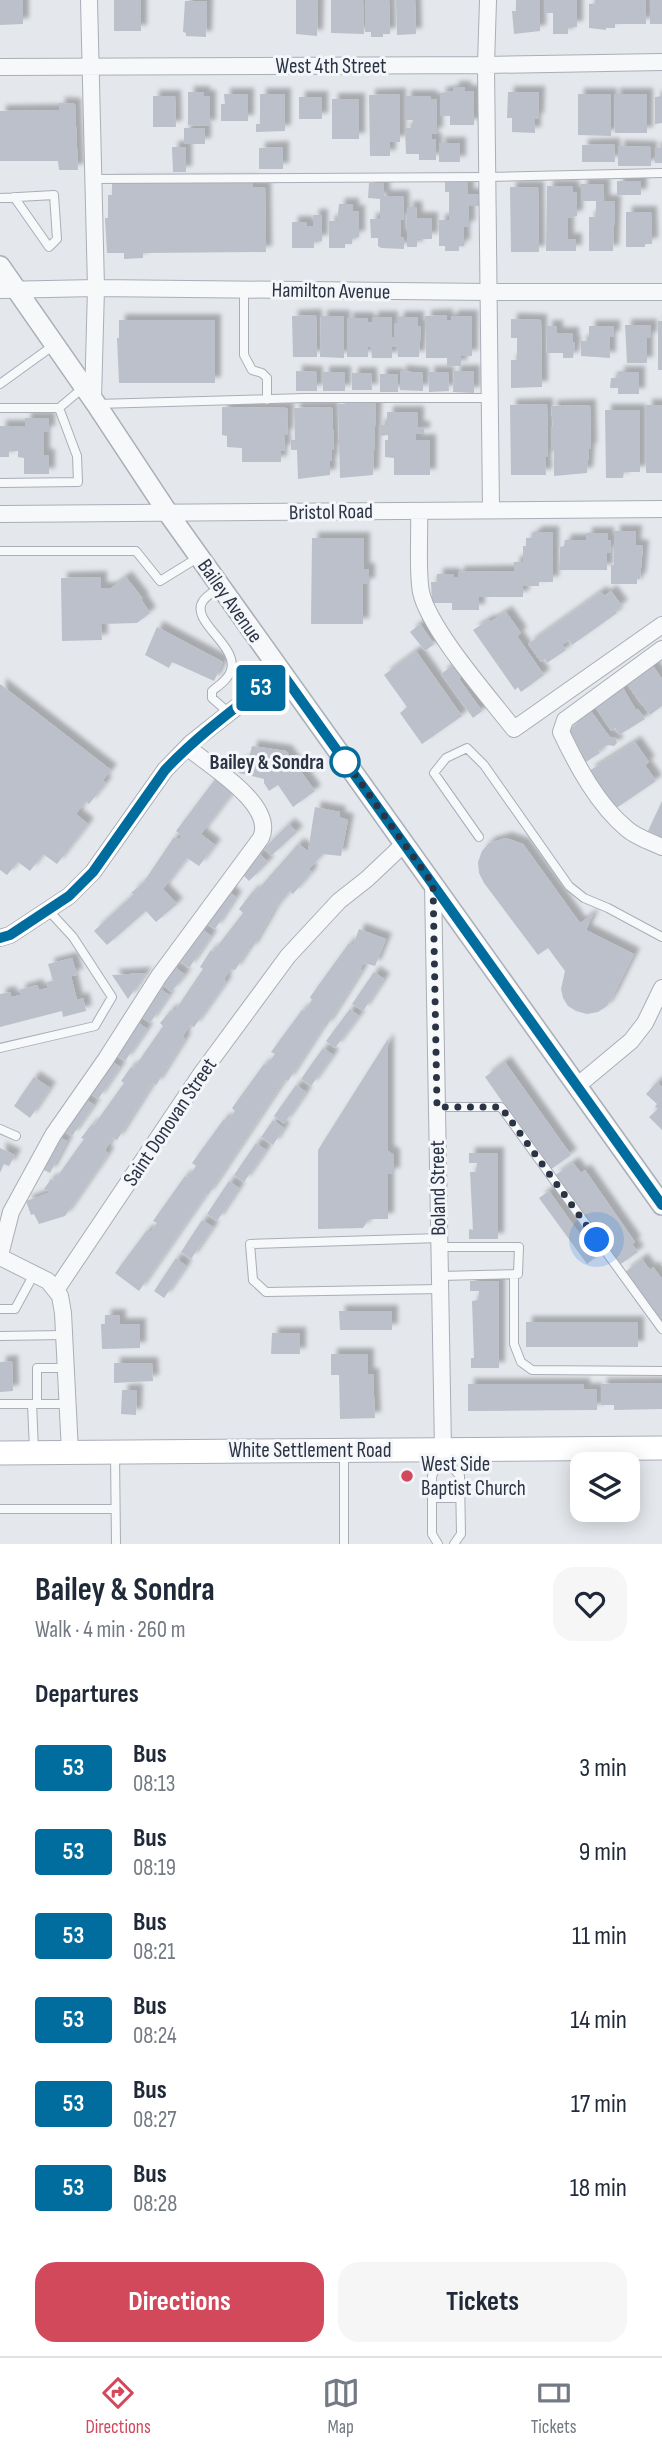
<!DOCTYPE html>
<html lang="en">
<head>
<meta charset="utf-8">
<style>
  body { margin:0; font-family:"Sofia Sans Condensed",sans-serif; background:#f6f6f7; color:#1f2937; height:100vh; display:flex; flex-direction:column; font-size:26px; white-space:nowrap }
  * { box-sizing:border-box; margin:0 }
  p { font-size:23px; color:#747a83 }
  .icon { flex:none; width:38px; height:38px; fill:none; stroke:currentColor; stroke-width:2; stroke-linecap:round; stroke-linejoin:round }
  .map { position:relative; height:1544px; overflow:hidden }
  .drawer { display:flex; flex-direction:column; background:#fff; flex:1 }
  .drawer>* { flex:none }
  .badge { padding:0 14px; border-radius:5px; font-size:24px; line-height:46px }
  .controls { position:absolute; left:570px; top:1452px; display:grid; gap:14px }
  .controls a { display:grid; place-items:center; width:70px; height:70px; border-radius:14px; background:#fff; box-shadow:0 4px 18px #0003; font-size:35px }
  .you { position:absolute; width:35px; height:35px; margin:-18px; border:5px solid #fff; border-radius:50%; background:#1a73e8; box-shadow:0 0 0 10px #1a73e833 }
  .map>.badge { position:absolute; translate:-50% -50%; box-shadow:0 0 0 4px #fff }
  h2 { padding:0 35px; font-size:26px; line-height:63px }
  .round { display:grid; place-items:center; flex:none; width:74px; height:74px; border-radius:21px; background:#f6f6f7 }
  .head { display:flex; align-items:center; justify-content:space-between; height:119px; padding:0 35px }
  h1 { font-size:33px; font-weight:700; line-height:52px }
  .button { display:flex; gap:14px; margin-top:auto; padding:14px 35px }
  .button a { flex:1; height:80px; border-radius:21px; background:#d1495b; color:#fff; font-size:28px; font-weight:700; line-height:80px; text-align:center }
  .button a+a { background:#f6f6f7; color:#1f2937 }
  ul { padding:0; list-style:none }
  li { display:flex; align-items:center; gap:21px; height:84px; padding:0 35px }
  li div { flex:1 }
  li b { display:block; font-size:26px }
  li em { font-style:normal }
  li .badge { min-width:77px; font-weight:700; text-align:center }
  .tab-bar { display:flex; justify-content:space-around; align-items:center; height:98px; border-top:2px solid #e0e1e3; background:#fff; font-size:19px; color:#747a83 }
  .tab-bar a { display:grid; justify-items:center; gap:4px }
  .tab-bar .active { color:#d1495b }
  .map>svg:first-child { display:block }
  .building { fill:#bbc0ca; filter:url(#shadow) }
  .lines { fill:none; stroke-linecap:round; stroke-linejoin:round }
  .service-casing { stroke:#a9aeb7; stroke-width:10 }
  .minor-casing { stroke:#a9aeb7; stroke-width:18 }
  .tertiary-casing { stroke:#a9aeb7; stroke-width:22 }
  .secondary-casing { stroke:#a9aeb7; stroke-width:25 }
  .service { stroke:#f7f8fa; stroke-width:8 }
  .minor { stroke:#f7f8fa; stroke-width:16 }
  .tertiary { stroke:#f7f8fa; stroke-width:19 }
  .secondary { stroke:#fff; stroke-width:23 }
  .line-casing { stroke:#fff; stroke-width:16 }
  .line { stroke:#006d9e; stroke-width:10 }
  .walk { stroke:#2b3445; stroke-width:7; stroke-dasharray:0 12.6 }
  .stop-dot { fill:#fff; stroke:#006d9e; stroke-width:3.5 }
  .poi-dot { fill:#d1495b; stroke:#f4f6f9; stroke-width:2.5 }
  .labels { text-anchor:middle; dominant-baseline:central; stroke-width:6; stroke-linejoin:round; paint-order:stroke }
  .street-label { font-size:21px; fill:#2b3445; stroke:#f4f6f9 }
  .stop-label { font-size:21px; font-weight:bold; fill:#2b3445; stroke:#f4f6f9; text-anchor:end }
  .poi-label { font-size:21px; fill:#2b3445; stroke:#f4f6f9; text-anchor:start }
</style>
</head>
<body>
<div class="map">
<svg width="662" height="1544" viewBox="0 0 662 1544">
  <defs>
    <filter id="shadow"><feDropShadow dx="6" dy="-6" stdDeviation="2" flood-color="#0004"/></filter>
  </defs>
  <rect width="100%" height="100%" fill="#e4e7ec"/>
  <path class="building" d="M0,0H23V24L0,25Z
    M114,0H141V31H114Z
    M296,0H318L317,36L296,34Z
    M331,0H363L364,34L331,33Z
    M367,0H389L390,34H383V37H371V32H365V1Z
    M396,0H415L416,34L397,35Z
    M516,0H540V31L514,34L512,11H516Z
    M544,0H577V27H568V34H553V13H544Z
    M597,0H646V24H615V28H606V30L589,28V4L597,3Z
    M650,0H662V24H650Z
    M185,1H207L206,37L186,36V33L183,32Z
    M453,87H465V91H474V125H450V116H440V93L453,91Z
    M188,92H204V96H210V126L188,125Z
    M508,92H539L538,119H535V133L512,132V118H507Z
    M224,94H248V121H221V104H225Z
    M260,94H285V131L256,132V124H260Z
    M400,94V142H390V156H370L369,95Z
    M578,94H611V136L578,135Z
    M614,94H647V133H615Z
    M153,96H175L176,127H153Z
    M405,96H431V99H437V133L432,134V139H436V160H419V154H406L405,128H413V120H405Z
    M662,96V123L655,124V97Z
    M299,97H322V119H299Z
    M332,99H359V139H332Z
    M59,103L75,104L78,170H59L58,161H0V111L59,110Z
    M184,128H205V144H184Z
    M439,143H460V162H439Z
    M614,144L615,162H582V145Z
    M618,146L651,147V166H618Z
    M172,147H186V172H173Z
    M283,147V169H259V148Z
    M655,148H662V163H655Z
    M253,181V187H265L266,252L143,253V258L124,259V253H107L105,218H108V195H112V182Z
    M445,181L468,182V194L480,195L479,206H469V227H464V246H459V251H445V246H439V220H449V192H445Z
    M617,181H641V195H617Z
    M369,183H384V196H403L404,220L400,219L401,237H404V249L381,248L378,246V238H371L370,219H380V199L368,198Z
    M581,184H604V201H615L613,251H589V217H596V201H581Z
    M547,186H573V192H577V216L568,218V239H576V251H546Z
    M510,187H538L539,252H511Z
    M339,204H353V211H359V237H352V244H345V248H329V221H337Z
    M407,207H416L417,218H432V239H417V247H407Z
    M626,212H651L652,244H645V247H626Z
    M313,215H322V241H314V248H292V222H307V226H313Z
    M316,315L317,357H293L292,316Z
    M447,315V320H451L452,316H472V356H461V366H447V358H426L425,316Z
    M321,316H344V358L320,357Z
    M372,317H392V337H394V323H398V317H418V326H421L419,357H398L397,347H392V358H372L371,346L368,347V357H347V318H368V322H372Z
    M511,319L541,320L542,387L511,388V360H517V338H511Z
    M119,320H215V383H119L117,338H119Z
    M658,321H662V370H658Z
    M625,325H651V338H647V363H627Z
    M546,326H557V333H573V342H575L573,358H563V353H547Z
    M589,326H614V337H610V358L581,356V341H589Z
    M296,371L317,372V391H296Z
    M400,371L423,373V391L400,390Z
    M454,371H474V393L453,392Z
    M323,372H345V391H323Z
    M428,372H448L449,391L429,392Z
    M618,372H639V394H618V388H610L611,378H619Z
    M352,373H371L372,390H352Z
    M380,374H398V392H380Z
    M376,403L373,475L340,478L338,404Z
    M547,404L548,457H545L546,475H511L510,405Z
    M590,405L591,449H589L587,473L554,476V450H551V427H553L551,406Z
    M646,405H662V473H646Z
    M222,407L288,408L287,435H284L285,450L281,451V462H242V448L227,447V436L222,435Z
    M332,407L334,450H332V461H330V475L298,479L297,450H291V440H295L294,408Z
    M605,410H640V472H624L623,478H606Z
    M387,412H418V427H424V434H416V440H430V475H394V458L385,457V440H388V435L379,436V425H387Z
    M25,418H49V432H44V455H49V474H24V458L18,457V451H9V457H0V426H25Z
    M614,531H636L635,545L643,546L640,579H637V584H611V565H614Z
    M536,532H553V582H539V586H523V597H479V610H452V603H432L431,582H437V574H454V577H458V572L514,571V562H523V546H526V538H532V534H536Z
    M586,533H608V540H611L610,553L607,552V570H559L560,547L564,546L565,540H586Z
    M312,538H364V569H369V584H363V624H311Z
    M101,577V588H111L126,577L143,599H141L150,613L137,623L101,624L102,640L62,641L61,578Z
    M611,591L622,606L615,610L617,613L572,645L569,640L562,645L566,650L547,663L545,659L541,662L528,644L601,592L604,596Z
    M506,612L521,633L517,636L544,675L521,692L518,687L515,690L473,630L489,620L490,622Z
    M420,624L434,644L425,651L410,632Z
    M157,627L223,662L214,681L172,662L169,668L145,655Z
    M416,651L462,716L422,744L400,713L407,707L384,675Z
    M649,660L662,679V706L650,715L623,679Z
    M453,665L461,677L459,679L482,711L473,718L441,674Z
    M620,683L636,710L638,709L645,719L619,735L615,728L611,731L592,702Z
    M0,684L111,770L103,780L106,783L89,804L86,801L76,814L88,824L57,864L43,854L30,871L18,862L7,875L0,870Z
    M588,707L606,732L610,737L616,739L617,743L614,746L608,745L598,750L600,753L586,762L566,732L578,723L574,717Z
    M635,742L649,762L645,765L656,781L615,809L589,771Z
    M252,746L286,751L315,791L293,807L278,785L269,791L264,783V779L239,773L241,761L248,762Z
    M216,778L233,792L201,834L215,845L199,866L187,858L163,889L177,904L156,922L146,911L107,945L94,931L134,894L131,893L143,883L174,837L178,840L182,836L176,831Z
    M662,801V838L648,831Z
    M315,807L340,812L339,817L348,820L341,856L323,854L309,869L312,872L293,894L290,891L274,910L251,950L249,948L235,970L231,969L224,979L226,982L194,1027L190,1025L183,1036L185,1039L156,1085L153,1083L117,1140L113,1138L105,1150L108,1154L65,1216L39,1224L34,1214L31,1215L26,1201L51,1192L44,1189L51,1179L54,1181L84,1139L81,1138L92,1124L94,1125L124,1083L121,1081L131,1067L134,1068L163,1026L160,1023L171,1010L174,1012L203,969L200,967L211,950L213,952L243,913L239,909L253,891L255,893L298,844L308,851Z
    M289,824L297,832L271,856L264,848Z
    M506,838L523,844L580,923L593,914L586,930L634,954L613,996L607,1006L598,1012L587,1014L576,1011L568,1006L563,998L561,989L565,971L548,948L538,955L484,883L479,873L478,862L482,851L489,843Z
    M259,853L268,862L249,881L240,872Z
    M227,890L236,897L215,929L205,923Z
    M201,928L211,936L189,968L179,960Z
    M359,929L386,939L375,966L364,963L360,969L362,970L326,1027L324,1025L288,1081L285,1079L208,1195L206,1194L139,1291L115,1273L147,1230L150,1233L157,1223L153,1221L185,1176L188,1178L196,1166L192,1163L224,1119L227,1121L235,1111L232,1108L264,1064L266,1066L275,1054L271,1052L302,1010L304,1011L312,1000L310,997L349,943L352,946L354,943Z
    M72,958L77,975L71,976L77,1000L83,998L86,1011L63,1017L62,1011L0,1027V994L10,992L11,997L21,995L19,990L37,985L39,990L48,988L47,982L53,981L48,964Z
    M174,966L185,975L171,992L160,983Z
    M374,972L384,979L363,1011L352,1004Z
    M146,973L128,999L112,975Z
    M159,988L169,995L150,1023L140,1016Z
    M350,1009L359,1016L335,1048L326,1041Z
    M136,1021L147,1029L125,1061L114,1053Z
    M388,1039V1151L394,1155V1174H388V1219H369L363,1228L318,1229V1150Z
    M323,1048L333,1055L311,1086L301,1079Z
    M109,1059L120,1067L98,1099L87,1091Z
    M505,1062L571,1155L550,1170L485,1077Z
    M34,1077L50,1088L30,1118L14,1106Z
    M657,1082L662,1087V1130L649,1117L658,1109L655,1106L657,1104L646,1094Z
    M296,1085L306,1092L284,1124L274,1116Z
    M83,1097L94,1105L72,1136L61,1129Z
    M273,1120L284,1128L273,1145L261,1137Z
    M57,1136L67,1141L50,1173L40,1168Z
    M256,1143L266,1150L244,1182L234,1175Z
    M0,1148L15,1155L9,1166L4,1164L0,1173Z
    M469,1153H498V1239H469V1229L473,1230L470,1172H477V1163H469Z
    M573,1163L581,1173L585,1170L635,1242L632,1244L638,1252L618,1266L614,1256L554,1176Z
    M229,1181L239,1188L217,1221L207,1214Z
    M549,1191L596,1257L587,1264L539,1198Z
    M202,1220L213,1227L191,1259L181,1252Z
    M176,1258L186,1266L164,1298L154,1291Z
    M642,1259L650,1270L653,1267L662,1279V1323L624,1273Z
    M470,1281H499V1368H471V1358H474L472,1301L478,1300L479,1291H470Z
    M339,1311H392V1330H340Z
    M105,1315H120V1324H140V1348L102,1349L101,1324H105Z
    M526,1322H638V1347H526Z
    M272,1333H300V1354H271Z
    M331,1354H368V1374H373L375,1418L340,1419L339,1375H331Z
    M12,1361L13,1391L0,1392V1362Z
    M114,1363H152L153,1381L114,1383Z
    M662,1383V1409L614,1410V1405H601V1384Z
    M468,1384H584V1389H597V1410L468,1411Z
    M122,1390H137L136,1415L121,1414Z"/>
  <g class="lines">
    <defs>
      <path id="service" d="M93,179L487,177L662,173
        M0,198L54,195L57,239L49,247L14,197
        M244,290V355L252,370L262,373L267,378V400
        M0,384L54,345
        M97,404L305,398H490
        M0,408H59
        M0,483L78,482L77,456L59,408L84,387
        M0,551H136L160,581L199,557
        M220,587C215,591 206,596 203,601C189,621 239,646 231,670C229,679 218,686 212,691V698L229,713
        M479,837L434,773L446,758L467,748L484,765L569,886L584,898L608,908L662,937
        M0,1048L95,1026L112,997L73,937L49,911
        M437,1107H501L662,1329
        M0,1129L16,1136
        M439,1238L250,1244L253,1280L266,1292L440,1289
        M439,1247H519L518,1274L440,1276
        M514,1274V1344L521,1362L532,1370L662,1371
        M0,1309H15L34,1274
        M0,1336L64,1335
        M0,1404H67
        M32,1404L34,1450
        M37,1404V1368H66
        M344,1452V1544
        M115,1455L116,1544
        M443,1457L460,1476L461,1534L454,1544
        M432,1498H460
        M0,1509H115
        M438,1544L432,1534V1476L443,1454"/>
      <path id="minor" d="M89,0L96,288L93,399
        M488,0L486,65L491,510
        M0,67L486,65L662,62
        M0,290L96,288L488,292H662
        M419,511C420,534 417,571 421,592C429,629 489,697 514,729L662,625
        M0,514L662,509
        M662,649L565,720L561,732C577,766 598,805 627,829C636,837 651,842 662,847
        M433,884L443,1449
        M0,938L10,935L69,896L93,872L165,770L191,743L281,672
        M577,1086L631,1041L645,1023L662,988
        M0,1255L11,1212L53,1135L106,1059L159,976L261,838C276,805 210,766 187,747
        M0,1257L48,1281L60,1296L63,1313L70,1452
        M56,1290L201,1074L288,956L339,901L367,879L404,844"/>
      <path id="tertiary" d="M0,266L96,404L168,513L662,1205"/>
      <path id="secondary" d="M0,1453L662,1448"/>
    </defs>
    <use href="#service" class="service-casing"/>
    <use href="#minor" class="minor-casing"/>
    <use href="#tertiary" class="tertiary-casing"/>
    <use href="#secondary" class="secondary-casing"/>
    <use href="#service" class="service"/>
    <use href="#minor" class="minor"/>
    <use href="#tertiary" class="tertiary"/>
    <use href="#secondary" class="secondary"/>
  </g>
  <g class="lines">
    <defs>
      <path id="line" d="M0,938L10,935L69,896L93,872L165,770C200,733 241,704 281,672L662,1205"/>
    </defs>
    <use href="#line" class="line-casing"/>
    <use href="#line" class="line"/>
    <path class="walk" d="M345,762L343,758L433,884L437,1107H501L597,1240"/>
  </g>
  <circle class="stop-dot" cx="345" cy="762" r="14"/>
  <circle class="poi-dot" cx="407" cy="1476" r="7"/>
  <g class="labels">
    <g class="street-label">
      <text x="331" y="66">West 4th Street</text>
      <text transform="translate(331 291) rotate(1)">Hamilton Avenue</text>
      <text transform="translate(331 512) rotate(-1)">Bristol Road</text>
      <text transform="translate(230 601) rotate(55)">Bailey Avenue</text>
      <text transform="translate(170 1122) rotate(-56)">Saint Donovan Street</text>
      <text transform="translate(438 1188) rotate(-91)">Boland Street</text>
      <text x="310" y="1450">White Settlement Road</text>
    </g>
    <g class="stop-label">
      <text x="324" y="762">Bailey &amp; Sondra</text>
    </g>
    <g class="poi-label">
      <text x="421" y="1464">West Side<tspan x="421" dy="24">Baptist Church</tspan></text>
    </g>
  </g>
</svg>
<div class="controls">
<a><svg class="icon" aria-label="layers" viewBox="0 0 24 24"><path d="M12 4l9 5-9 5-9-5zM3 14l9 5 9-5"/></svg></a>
</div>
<div class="you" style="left:597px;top:1240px"></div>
<b class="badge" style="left:261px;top:688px;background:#006d9e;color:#fff">53</b>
</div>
<section class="drawer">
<div class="head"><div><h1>Bailey &amp; Sondra</h1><p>Walk · 4 min · 260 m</p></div><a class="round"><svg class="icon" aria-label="heart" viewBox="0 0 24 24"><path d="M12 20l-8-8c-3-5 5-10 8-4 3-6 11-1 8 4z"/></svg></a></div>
<h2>Departures</h2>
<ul>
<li><span class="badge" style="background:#006d9e;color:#fff">53</span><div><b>Bus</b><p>08:13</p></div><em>3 min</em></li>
<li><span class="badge" style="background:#006d9e;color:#fff">53</span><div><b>Bus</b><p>08:19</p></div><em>9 min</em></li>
<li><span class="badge" style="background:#006d9e;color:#fff">53</span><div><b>Bus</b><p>08:21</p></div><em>11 min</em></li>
<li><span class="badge" style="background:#006d9e;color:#fff">53</span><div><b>Bus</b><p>08:24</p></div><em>14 min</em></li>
<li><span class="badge" style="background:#006d9e;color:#fff">53</span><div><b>Bus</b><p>08:27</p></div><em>17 min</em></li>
<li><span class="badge" style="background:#006d9e;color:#fff">53</span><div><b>Bus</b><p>08:28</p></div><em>18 min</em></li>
</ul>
<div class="button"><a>Directions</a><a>Tickets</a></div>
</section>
<nav class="tab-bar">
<a class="active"><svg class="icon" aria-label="directions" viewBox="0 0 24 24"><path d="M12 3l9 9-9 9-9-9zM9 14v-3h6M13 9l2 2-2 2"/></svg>Directions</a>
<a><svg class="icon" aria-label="map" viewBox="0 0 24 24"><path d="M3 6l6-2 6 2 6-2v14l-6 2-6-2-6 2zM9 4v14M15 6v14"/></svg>Map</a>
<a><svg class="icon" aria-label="tickets" viewBox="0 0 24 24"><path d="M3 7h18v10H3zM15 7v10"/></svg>Tickets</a>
</nav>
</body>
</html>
